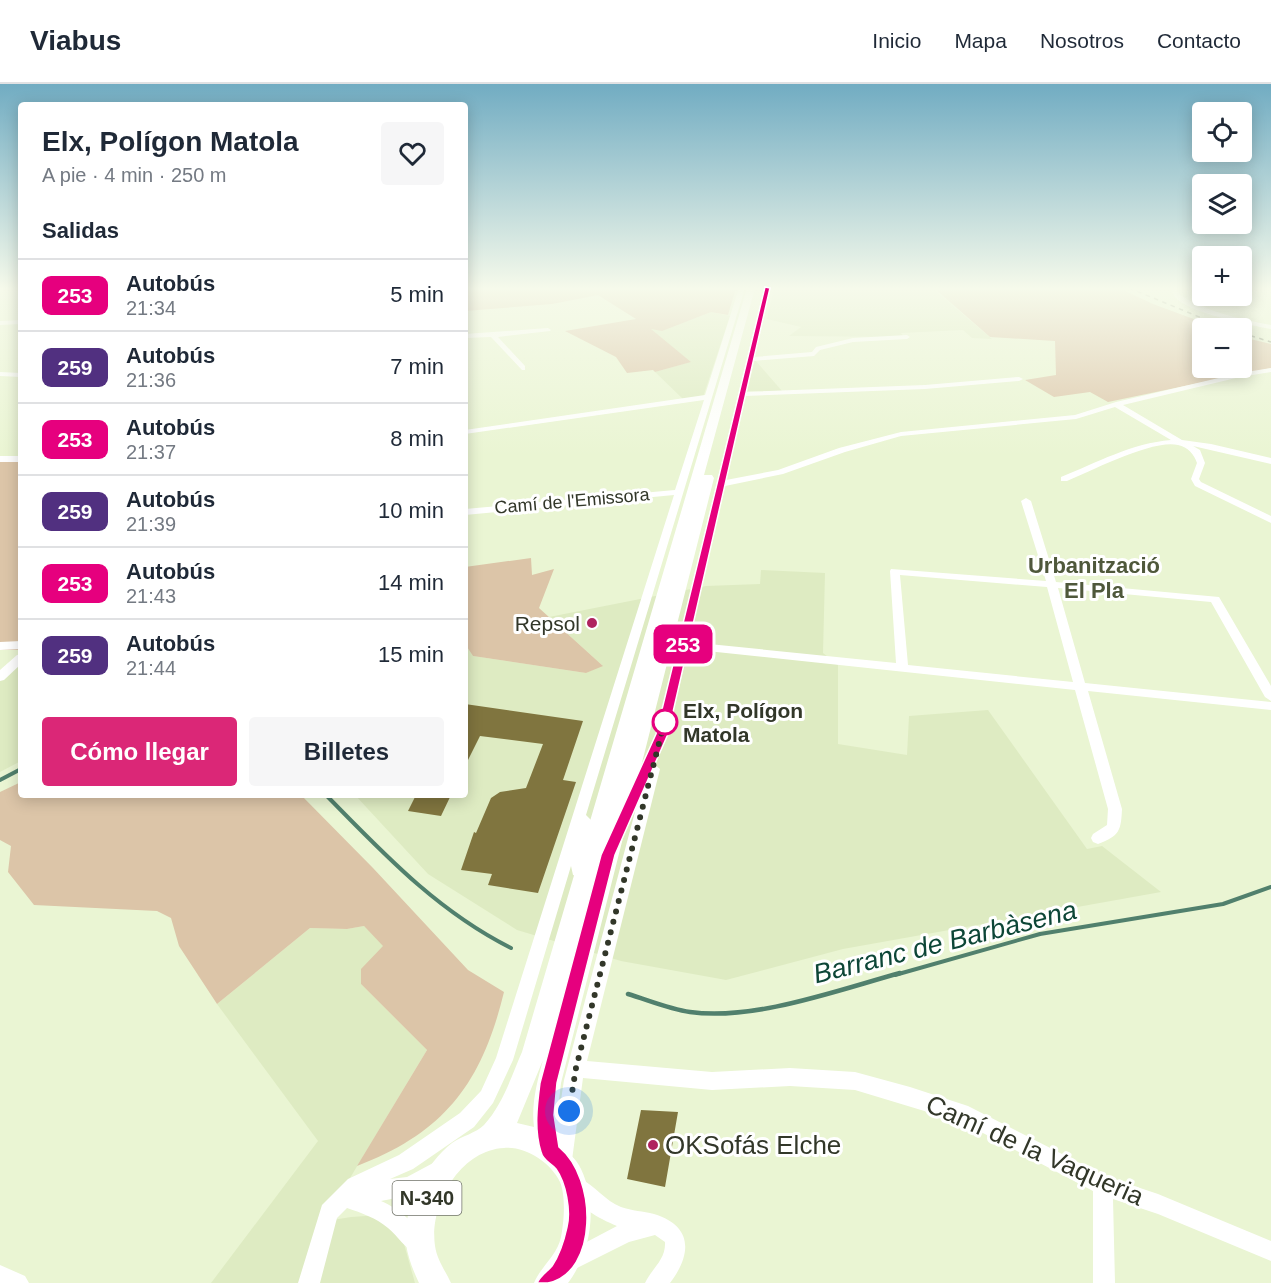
<!DOCTYPE html>
<html lang="es">
<head>
<meta charset="utf-8">
<style>
  body { margin:0; font-family:Arial,sans-serif; background:#f6f6f7; color:#1f2937; height:100vh; display:flex; flex-direction:column; font-size:22px; white-space:nowrap }
  * { box-sizing:border-box; margin:0 }
  p { font-size:20px; color:#747a83 }
  .icon { flex:none; width:33px; height:33px; fill:none; stroke:currentColor; stroke-width:2; stroke-linecap:round; stroke-linejoin:round }
  .map { position:relative; flex:1; overflow:hidden }
  .drawer { position:absolute; left:18px; top:18px; width:450px; height:696px; display:flex; flex-direction:column; background:#fff; border-radius:6px; box-shadow:0 3px 15px #0003 }
  .drawer>* { flex:none }
  .badge { padding:0 12px; border-radius:9px; font-size:21px; line-height:39px }
  .buttons { position:absolute; left:1192px; top:18px; display:grid; gap:12px }
  .buttons a { display:grid; place-items:center; width:60px; height:60px; border-radius:6px; background:#fff; box-shadow:0 3px 15px #0003; font-size:30px }
  .you { position:absolute; width:30px; height:30px; margin:-15px; border:4px solid #fff; border-radius:50%; background:#1a73e8; box-shadow:0 0 0 9px #1a73e833 }
  .map>.badge { position:absolute; translate:-50% -50%; box-shadow:0 0 0 3px #fff }
  h2 { padding:0 24px; font-size:22px; line-height:54px }
  .round { display:grid; place-items:center; flex:none; width:63px; height:63px; border-radius:6px; background:#f6f6f7 }
  .summary { display:flex; align-items:center; justify-content:space-between; height:102px; padding:0 24px }
  h1 { font-size:28px; font-weight:700; line-height:45px }
  .action { display:flex; gap:12px; margin-top:auto; padding:12px 24px }
  .action a { flex:1; height:69px; border-radius:6px; background:#db2777; color:#fff; font-size:24px; font-weight:700; line-height:69px; text-align:center }
  .action a+a { background:#f6f6f7; color:#1f2937 }
  ul { padding:0; list-style:none }
  li { display:flex; align-items:center; gap:18px; height:72px; padding:0 24px; border-top:2px solid #e0e1e3 }
  li div { flex:1 }
  li b { display:block; font-size:22px }
  li em { font-style:normal }
  li .badge { min-width:66px; font-weight:700; text-align:center }
  header { display:flex; align-items:center; gap:36px; box-sizing:border-box; height:84px; padding:0 30px; background:#fff; border-bottom:2px solid #e0e1e3 }
  header strong { font-size:28px }
  nav { display:flex; gap:33px; margin-inline-start:auto; font-size:21px }
  .map>svg:first-child { display:block }
  .built { fill:#deebc2 }
  .green { fill:#dcc5a8 }
  .lines { fill:none; stroke-linecap:round; stroke-linejoin:round }
  .stream-far1 { stroke:#51806d; stroke-width:4 }
  .stream { stroke:#51806d; stroke-width:4.5 }
  .building { fill:#80753f }
  .minor { fill:#fff; fill-rule:evenodd }
  .highway { fill:#fff; fill-rule:evenodd }
  .rail { stroke:#90987f; stroke-width:1.5; stroke-dasharray:4.5 4.5; stroke-linecap:butt }
  .line { fill:#e6007e; stroke:#fff; stroke-width:1.5 }
  .walk { stroke:#323729; stroke-width:6; stroke-dasharray:0 10.8 }
  .poi-dot { fill:#af235e; stroke:#fff; stroke-width:2 }
  .stop-dot { fill:#fff; stroke:#e6007e; stroke-width:3 }
  .labels { text-anchor:middle; dominant-baseline:central; stroke-width:6; stroke-linejoin:round; paint-order:stroke }
  .far-street-label { font-size:18px; fill:#323729; stroke:#fff }
  .shield { fill:#fff; stroke:#707369; stroke-width:1.5 }
  .shield-label { font-size:20px; font-weight:bold; fill:#323729 }
  .poi-label { font-size:21px; fill:#323729; stroke:#fff; text-anchor:end }
  .stop-label { font-size:21px; font-weight:bold; fill:#323729; stroke:#fff; text-anchor:start }
  .neighbourhood-label { font-size:22px; font-weight:bold; fill:#4f583b; stroke:#fff }
  .near-poi-label { font-size:26px; fill:#323729; stroke:#fff; text-anchor:start }
  .near-street-label { font-size:26px; fill:#323729; stroke:#fff }
  .near-water-label { font-size:27px; font-style:italic; fill:#0d4637; stroke:#fff }
</style>
</head>
<body>
<header>
<strong>Viabus</strong>
<nav><a>Inicio</a><a>Mapa</a><a>Nosotros</a><a>Contacto</a></nav>
</header>
<div class="map">
<svg width="1271" height="1199" viewBox="0 0 1271 1199">
  <rect width="100%" height="100%" fill="#eaf5d3"/>
  <path class="built" d="M774,204H932L992,255L972,254L963,246L901,249L904,253L789,252L801,243L767,235Z
    M711,228L730,232L702,316H684L655,288L690,278L650,245L662,246Z
    M755,276L782,307H747Z
    M761,486L825,489L823,569L838,581V660L907,671L909,632L988,626L1087,765L1102,762L1161,808L843,865L726,896L621,877L517,846L428,790L355,711H465V560L473,572L586,589L602,581L549,533L706,502L760,500Z
    M21,579V677L0,688V597Z
    M364,842L384,862L362,885L361,900L427,966L350,1094L320,1138L351,1133L381,1131L395,1141L404,1160L415,1199H211L318,1057L217,920L310,844L347,845Z"/>
  <path class="green" d="M465,204H736L728,231L711,228L662,247L651,245L691,278L655,288L653,286L627,289L616,273L565,247L636,235L598,211L552,220L465,227Z
    M934,204H1119L1153,220L1218,244H1203V284H1242V253L1271,260V284L1108,318L1090,308L1054,313L1025,296L1056,291L1055,257L990,253Z
    M21,372V566H0V373Z
    M531,474L532,491L554,485L539,524L603,582L586,589L473,572L465,560V483Z
    M21,698V711H301L373,784L468,886L504,908C482,998 446,1048 357,1082L427,966L361,900V885L383,862L364,842L347,845L310,844L217,920L179,862L171,834L157,827L34,821L8,788L11,762L0,756V708Z"/>
  <g class="lines">
    <path class="stream-far1" d="M0,696L21,685
      M326,711C383,769 437,827 511,864
      M895,891L1040,850L1223,820L1271,803"/>
    <path class="stream" d="M628,910C648,916 669,925 690,928C754,937 838,906 900,889"/>
  </g>
  <path class="building" d="M465,620L583,637L563,696L576,698L538,809L488,801L492,790L461,786L474,748L476,749L491,714L500,708L526,704L543,660L480,652L465,682Z
    M416,711H451L441,732L408,727Z
    M641,1026L678,1028L665,1103L627,1095Z"/>
  <g class="lines">
    <path class="minor" d="M0,204H7L0,207Z
      M739,204H745L586,731L591,736L585,787L583,791L578,793L573,791L571,782L513,976L493,1019L474,1043L413,1085L390,1095L407,1093L435,1078L442,1081L445,1088C436,1108 400,1113 381,1117C399,1125 419,1141 427,1160L424,1167L417,1170C405,1165 398,1152 388,1144C376,1134 362,1129 347,1124L337,1134L320,1199H298L322,1121L348,1095L399,1071L460,1029L481,1007L496,974L674,411L465,431V425L675,406L704,316L465,350V346L705,311Z
      M764,204H770L754,273L812,268L816,263L853,254L907,251L910,253L907,255L853,258L820,266L814,272L753,277L746,308L925,301L1019,293L1023,295L1019,297L925,305L745,312L726,396L778,386L839,364L901,348L1075,331L1116,318L1240,289L1271,284V288L1240,293L1123,321L1182,356L1211,360L1271,374V380L1193,362L1200,366L1205,379L1199,395L1201,398L1271,432V439L1195,402L1191,395L1197,379C1194,370 1188,363 1178,361C1153,355 1091,387 1067,397H1061V393C1096,379 1132,359 1171,356L1115,323L1076,335L901,352L845,368L783,390L725,402L689,558L896,579L890,487L891,485L1046,497L1021,417L1026,414L1031,417L1056,498L1219,513L1271,602V617L1265,613L1211,518L1058,504L1085,599L1271,618V626L1088,607L1122,725C1121,746 1120,752 1098,760L1093,758L1091,754L1093,750L1107,741L1108,725L1075,606L688,565L668,650L655,681L660,685L587,977L712,988L790,984L855,988L910,1003L968,1022L1107,1093L1158,1110L1271,1157V1177L1158,1130L1113,1115L1115,1199H1093V1107L964,1039L855,1006L790,1002L712,1006L583,994L572,1076L569,1083L562,1086L555,1083L552,1076L564,996L636,724L631,735L626,736L621,735L619,731L656,650ZM900,491L1047,503L1073,598L908,581Z
      M1171,204H1177L1180,211C1208,228 1239,235 1271,241V245C1250,241 1188,229 1175,213C1174,212 1171,205 1171,204Z
      M21,236V240L0,241V237Z
      M548,244L551,246L550,247L498,253L525,282V286H522L491,253L465,254V250Z
      M0,288L21,289V293L0,292Z
      M0,372H21V378H0Z
      M21,557V565L0,566V558Z
      M21,570V580L4,596L0,597V586L17,571Z
      M579,1094C595,1101 605,1117 621,1123C632,1127 643,1127 654,1130C693,1142 692,1170 670,1199H645C652,1184 666,1176 665,1158L655,1151L629,1158L569,1188L562,1185L559,1178L562,1171L617,1142C598,1134 577,1123 569,1104L572,1097Z
      M0,1181L25,1192L29,1199H0Z"/>
    <path class="highway" d="M747,204H755L704,391H712L714,394L561,999C559,1018 555,1041 562,1059C566,1068 577,1075 581,1085C598,1121 592,1167 568,1199H534C541,1182 557,1172 561,1153C564,1138 566,1112 560,1098C551,1079 526,1062 504,1064C460,1066 429,1121 435,1162C437,1176 445,1186 451,1199H419C413,1186 408,1174 406,1160C403,1123 424,1081 452,1059C462,1052 476,1049 484,1041C503,1020 511,993 522,968ZM543,976C537,998 531,1021 534,1043L517,1039Z"/>
    <path class="rail" d="M1129,204L1226,244
      M1242,249L1271,258"/>
  </g>
  <linearGradient id="sky" x2="0" y2="1"><stop stop-color="#71acc2"/><stop offset="0.55" stop-color="#f6faeb"/><stop offset="1" stop-color="#f6faeb" stop-opacity="0"/></linearGradient>
  <rect width="1271" height="372" fill="url(#sky)"/>
  <path class="line" d="M765,203L770,204L668,650L615,771L557,999L554,1031L559,1063C598,1095 598,1189 548,1199H537C541,1191 547,1188 552,1182C560,1170 564,1157 567,1143C571,1127 566,1099 556,1085C551,1079 543,1077 541,1068C534,1046 537,1022 540,999L601,771L656,650Z"/>
  <g class="lines">
    <path class="walk" d="M569,1027L576,984L667,628L665,638"/>
  </g>
  <g class="poi-dot">
    <circle cx="592" cy="539" r="6"/>
    <circle cx="653" cy="1061" r="6"/>
  </g>
  <circle class="stop-dot" cx="665" cy="638" r="12"/>
  <g class="labels">
    <g class="far-street-label">
      <text transform="translate(572 417) rotate(-5)">Camí de l'Emissora</text>
    </g>
    <rect class="shield" x="392.5" y="1097" width="69" height="34" rx="4.5"/>
    <g class="shield-label">
      <text x="427" y="1114">N-340</text>
    </g>
    <g class="poi-label">
      <text x="580" y="539">Repsol</text>
    </g>
    <g class="stop-label">
      <text x="683" y="626">Elx, Polígon<tspan x="683" dy="24">Matola</tspan></text>
    </g>
    <g class="neighbourhood-label">
      <text x="1094" y="481">Urbanització<tspan x="1094" dy="25">El Pla</tspan></text>
    </g>
    <g class="near-poi-label">
      <text x="665" y="1061">OKSofás Elche</text>
    </g>
    <g class="near-street-label">
      <text transform="translate(1035 1066) rotate(24)">Camí de la Vaqueria</text>
    </g>
    <g class="near-water-label">
      <text transform="translate(945 858) rotate(-14)">Barranc de Barbàsena</text>
    </g>
  </g>
</svg>
<div class="buttons">
<a><svg class="icon" aria-label="locate" viewBox="0 0 24 24"><circle cx="12" cy="12" r="6"/><path d="M12 2v4M12 18v4M2 12h4M18 12h4"/></svg></a>
<a><svg class="icon" aria-label="layers" viewBox="0 0 24 24"><path d="M12 4l9 5-9 5-9-5zM3 14l9 5 9-5"/></svg></a>
<a>+</a>
<a>−</a>
</div>
<div class="you" style="left:569px;top:1027px"></div>
<b class="badge" style="left:683px;top:560px;background:#e6007e;color:#fff">253</b>
<section class="drawer">
<div class="summary"><div><h1>Elx, Polígon Matola</h1><p>A pie · 4 min · 250 m</p></div><a class="round"><svg class="icon" aria-label="heart" viewBox="0 0 24 24"><path d="M12 20l-8-8c-3-5 5-10 8-4 3-6 11-1 8 4z"/></svg></a></div>
<h2>Salidas</h2>
<ul>
<li><span class="badge" style="background:#e6007e;color:#fff">253</span><div><b>Autobús</b><p>21:34</p></div><em>5 min</em></li>
<li><span class="badge" style="background:#513080;color:#fff">259</span><div><b>Autobús</b><p>21:36</p></div><em>7 min</em></li>
<li><span class="badge" style="background:#e6007e;color:#fff">253</span><div><b>Autobús</b><p>21:37</p></div><em>8 min</em></li>
<li><span class="badge" style="background:#513080;color:#fff">259</span><div><b>Autobús</b><p>21:39</p></div><em>10 min</em></li>
<li><span class="badge" style="background:#e6007e;color:#fff">253</span><div><b>Autobús</b><p>21:43</p></div><em>14 min</em></li>
<li><span class="badge" style="background:#513080;color:#fff">259</span><div><b>Autobús</b><p>21:44</p></div><em>15 min</em></li>
</ul>
<div class="action"><a>Cómo llegar</a><a>Billetes</a></div>
</section>
</div>
</body>
</html>
